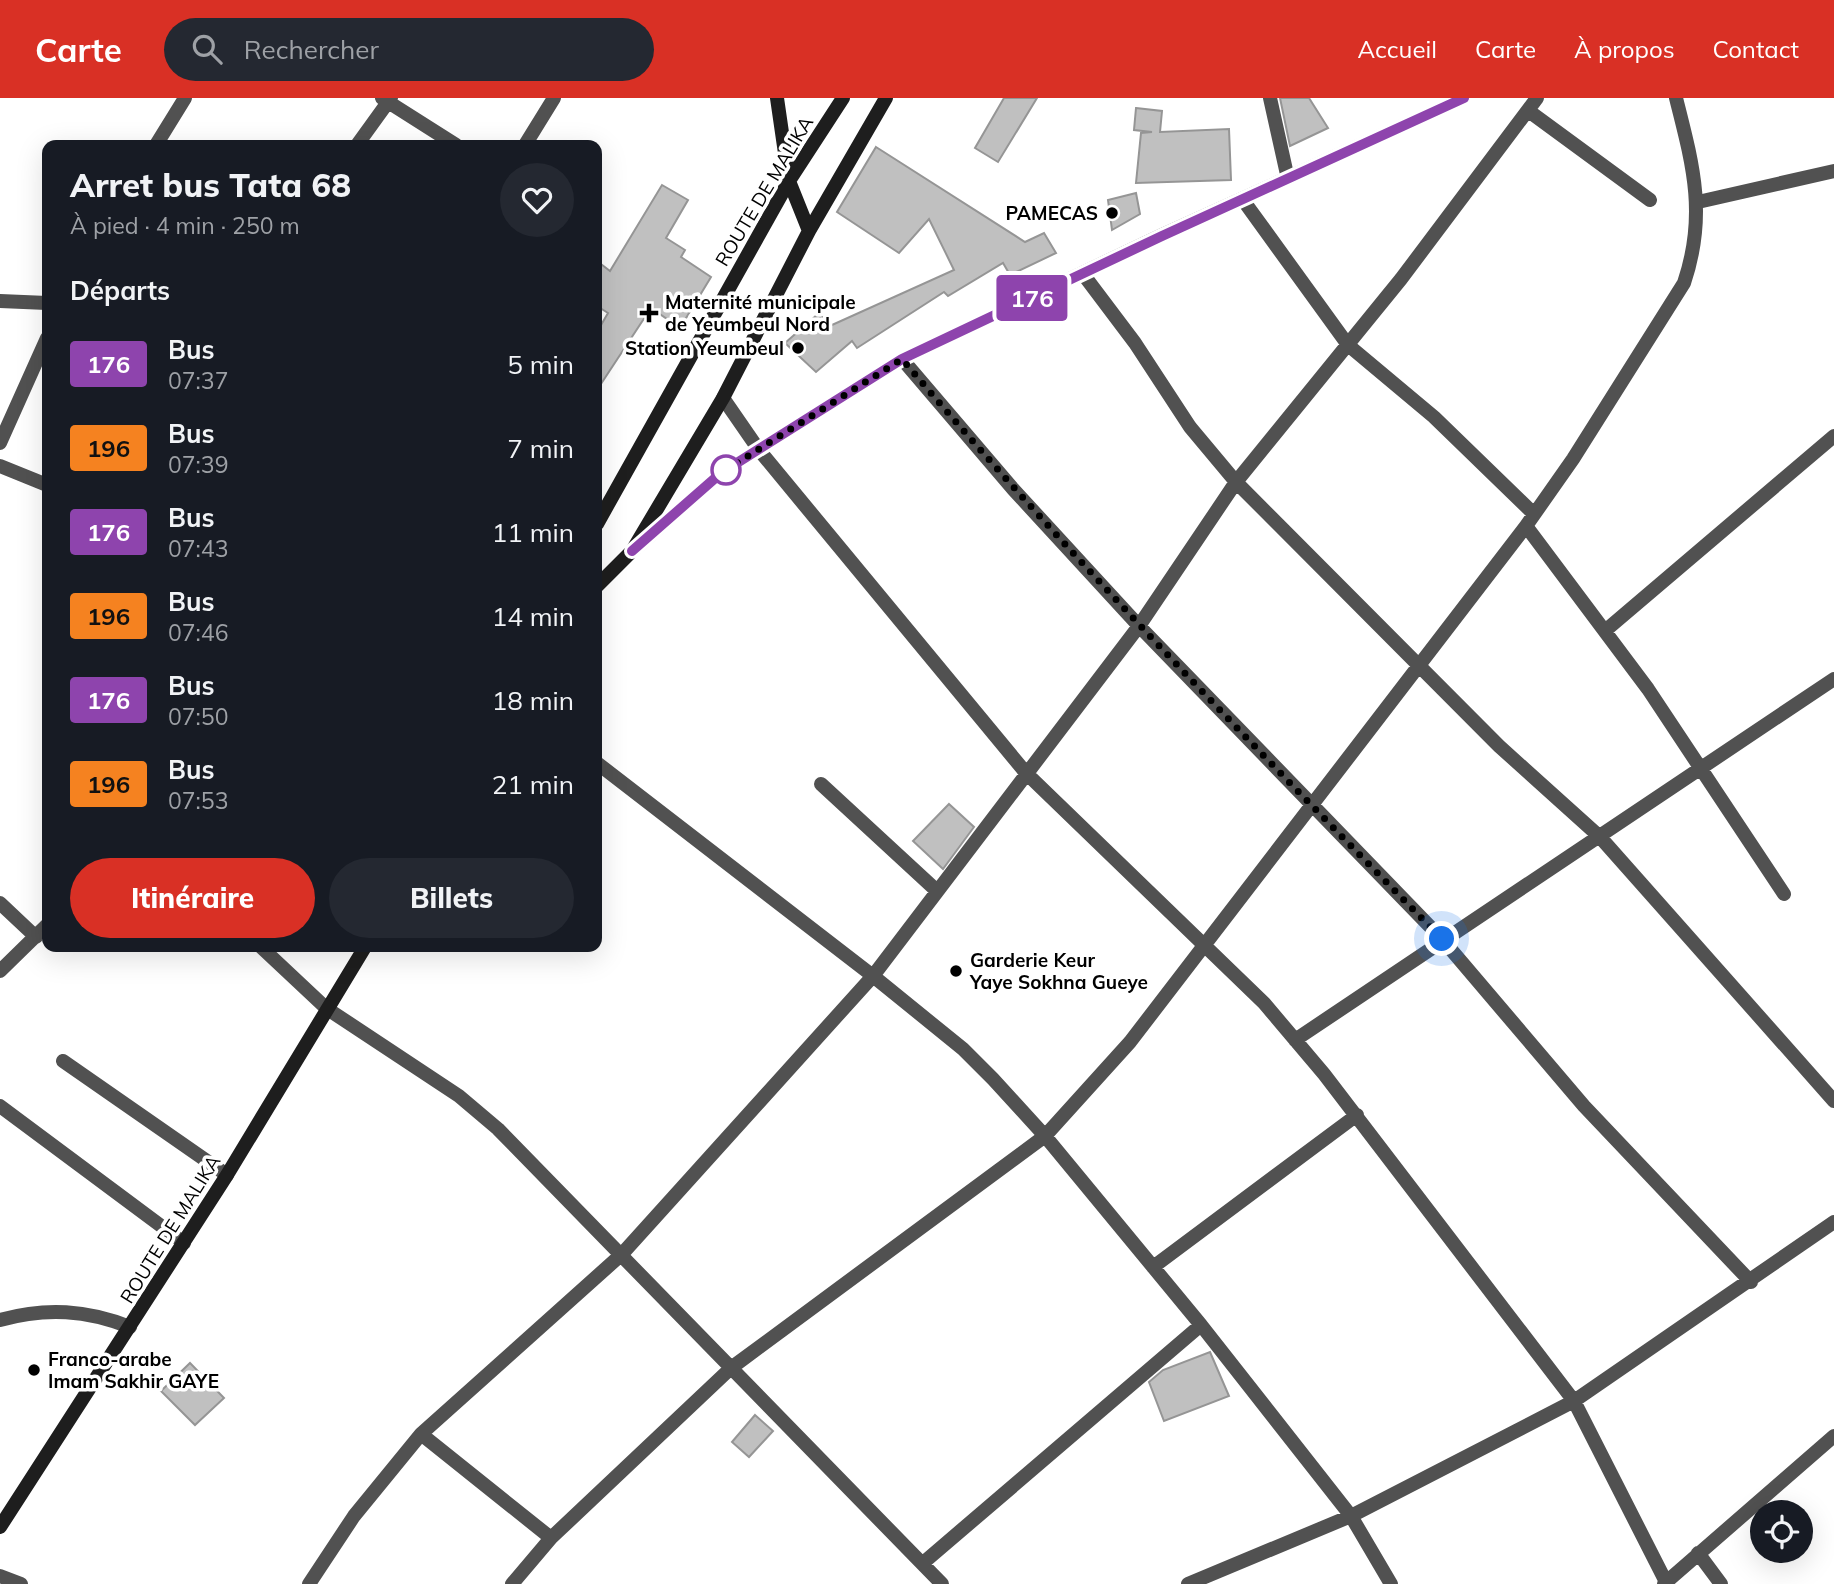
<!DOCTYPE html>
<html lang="fr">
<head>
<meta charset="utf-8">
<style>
  body { margin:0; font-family:Mulish,sans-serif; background:#242831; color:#f1f3f6; height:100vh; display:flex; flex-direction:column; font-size:26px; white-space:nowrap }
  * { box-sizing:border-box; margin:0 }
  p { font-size:23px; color:#9ea1a6 }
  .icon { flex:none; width:38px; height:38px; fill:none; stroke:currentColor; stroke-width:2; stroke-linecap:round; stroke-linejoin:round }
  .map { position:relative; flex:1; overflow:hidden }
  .sheet { position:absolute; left:42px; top:42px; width:560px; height:812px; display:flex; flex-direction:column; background:#171b24; border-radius:14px; box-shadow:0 7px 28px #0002 }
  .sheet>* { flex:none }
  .badge { padding:0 14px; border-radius:5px; font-size:24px; line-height:46px }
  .tools { position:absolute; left:1750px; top:1402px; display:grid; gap:14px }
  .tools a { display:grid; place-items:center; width:63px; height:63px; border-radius:50%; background:#171b24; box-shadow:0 7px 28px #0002; font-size:35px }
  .you { position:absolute; width:35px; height:35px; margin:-18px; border:5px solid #fff; border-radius:50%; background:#1a73e8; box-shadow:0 0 0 10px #1a73e833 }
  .map>.badge { position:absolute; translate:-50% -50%; box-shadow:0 0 0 4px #fff }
  h2 { padding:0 28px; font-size:26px; line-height:63px }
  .round { display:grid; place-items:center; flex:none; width:74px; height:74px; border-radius:37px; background:#242831 }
  .overview { display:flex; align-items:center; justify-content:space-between; height:119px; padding:0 28px }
  h1 { font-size:33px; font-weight:800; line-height:52px }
  .action { display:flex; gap:14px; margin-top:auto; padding:14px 28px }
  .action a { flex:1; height:80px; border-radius:42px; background:#d93025; color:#fff; font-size:28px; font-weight:800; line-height:80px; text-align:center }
  .action a+a { background:#242831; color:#f1f3f6 }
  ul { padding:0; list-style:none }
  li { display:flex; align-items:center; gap:21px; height:84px; padding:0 28px }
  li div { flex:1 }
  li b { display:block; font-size:26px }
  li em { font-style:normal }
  li .badge { min-width:77px; font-weight:700; text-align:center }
  header { display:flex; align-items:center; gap:42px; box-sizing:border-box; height:98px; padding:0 35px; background:#d93025; color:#fff }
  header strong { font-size:33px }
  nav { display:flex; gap:38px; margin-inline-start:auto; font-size:24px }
  .search { width:490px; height:63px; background:#242831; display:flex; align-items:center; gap:18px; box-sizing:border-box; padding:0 24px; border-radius:38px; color:#9ea1a6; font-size:26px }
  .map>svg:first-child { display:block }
  .building { fill:#c0c0c0; stroke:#959595; stroke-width:2 }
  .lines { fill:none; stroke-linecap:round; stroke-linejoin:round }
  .minor { stroke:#515151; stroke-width:14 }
  .tertiary { stroke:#515151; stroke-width:14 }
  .secondary { stroke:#1e1e1e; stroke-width:14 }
  .line-casing { stroke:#fff; stroke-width:16 }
  .line { stroke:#8e44ad; stroke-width:10 }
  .walk { stroke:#000; stroke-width:7; stroke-dasharray:0 12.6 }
  .poi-dot { fill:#000; stroke:#fff; stroke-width:2.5 }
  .stop-dot { fill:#fff; stroke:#8e44ad; stroke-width:3.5 }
  .labels { text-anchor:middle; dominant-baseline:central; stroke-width:7; stroke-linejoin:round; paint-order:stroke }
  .street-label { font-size:19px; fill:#000; stroke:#fff }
  .poi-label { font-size:19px; font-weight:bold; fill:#000; stroke:#fff; text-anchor:start }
</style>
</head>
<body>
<header>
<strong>Carte</strong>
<div class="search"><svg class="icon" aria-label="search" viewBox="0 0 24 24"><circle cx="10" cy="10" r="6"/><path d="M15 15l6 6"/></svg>Rechercher</div>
<nav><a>Accueil</a><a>Carte</a><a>À propos</a><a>Contact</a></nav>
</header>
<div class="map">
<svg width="1834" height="1486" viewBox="0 0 1834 1486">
  <rect width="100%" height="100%" fill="#fff"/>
  <path class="building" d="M1004,0H1037L998,64L975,50Z
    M1280,0H1309L1328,30L1290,48Z
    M1136,10L1162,13L1160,34L1229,31L1231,82L1136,85L1141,35L1152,34L1134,32Z
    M876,49L1025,144L1044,135L1056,155L1010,177L1003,165L948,198L944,194L857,250L852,243L816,274L785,245L819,215L832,227L954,172L929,121L899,155L837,114Z
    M662,87L688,102L666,140L685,152L681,159L711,179L680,230L651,210L597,292V234L608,215L597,208V163L610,173Z
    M1136,95L1140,116L1112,132L1108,102Z
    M949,706L974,729L943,771L913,743Z
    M1210,1254L1229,1298L1164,1323L1149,1284L1163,1272Z
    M190,1265L224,1300L195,1327L161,1293Z
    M755,1317L773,1333L749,1359L732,1344Z"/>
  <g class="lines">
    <path class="minor" d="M382,0L456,47
      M1270,0L1288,81
      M1530,14L1650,102
      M156,47L185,0
      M357,47L391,0
      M525,47L554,0
      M1243,102L1348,247L1434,319L1534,416
      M1698,104L1834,73
      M1083,176L1135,245L1190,329L1236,384L1499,648L1600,739L1834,1003
      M0,203L47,205
      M902,261L1013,391L1139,528L1442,841L1584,1008L1751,1184
      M723,300L759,352L1026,675L1264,905L1324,976L1574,1303L1666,1484
      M0,345L47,240
      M0,368L47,387
      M1526,428L1648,591L1784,796
      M636,450L721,375L902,261L1162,137L1464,0
      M1606,532L1834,338
      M597,665L873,878L963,951L993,981L1045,1038L1201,1227L1351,1418L1391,1486
      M821,686L937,793
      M0,805L36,839
      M261,849L326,910L459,998L498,1031L942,1486
      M0,873L47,827
      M1295,942L1834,581
      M63,963L227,1077
      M0,1008L184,1145
      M1153,1169L1357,1017
      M0,1222C46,1209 87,1212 130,1229
      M421,1336L551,1440
      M1698,1455L1721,1486
      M923,1465L1201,1227
      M309,1486L354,1418L421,1336L622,1156L873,878L1139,528L1236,384L1401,181L1537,0
      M512,1486L551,1440L731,1270L1045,1038L1130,944L1526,428L1573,361L1684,185C1707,117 1693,67 1676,0
      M1188,1486L1351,1418L1574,1303L1834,1124
      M1664,1486L1834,1338"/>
    <path class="tertiary" d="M0,1478L21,1486"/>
    <path class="secondary" d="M777,0L789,83L809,133
      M597,426L789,83L843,0
      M597,488L632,453L723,300L809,133L886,0
      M0,1429L227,1077L365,849"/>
  </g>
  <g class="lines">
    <defs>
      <path id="line" d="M632,453L721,375L902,261L1162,138L1464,0"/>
    </defs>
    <use href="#line" class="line-casing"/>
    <use href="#line" class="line"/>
    <path class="walk" d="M726,372L721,375L902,261C1073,463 1257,652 1442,841"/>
  </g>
  <g class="poi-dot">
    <circle cx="1112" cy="115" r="7"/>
    <path d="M645.5 204.5h7v7h7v7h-7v7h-7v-7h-7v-7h7z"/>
    <circle cx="798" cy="250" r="7"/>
    <circle cx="956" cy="873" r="7"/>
    <circle cx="34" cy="1272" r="7"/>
  </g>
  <circle class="stop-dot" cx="726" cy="372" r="14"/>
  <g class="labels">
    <g class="street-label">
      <text transform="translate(764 93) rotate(-59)">ROUTE DE MALIKA</text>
      <text transform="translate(170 1131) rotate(-58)">ROUTE DE MALIKA</text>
    </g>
    <g class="poi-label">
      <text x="1098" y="115" text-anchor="end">PAMECAS</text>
      <text x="665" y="204">Maternité municipale<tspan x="665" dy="22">de Yeumbeul Nord</tspan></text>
      <text x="784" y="250" text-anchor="end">Station Yeumbeul</text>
      <text x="970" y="862">Garderie Keur<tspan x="970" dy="22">Yaye Sokhna Gueye</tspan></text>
      <text x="48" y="1261">Franco-arabe<tspan x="48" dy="22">Imam Sakhir GAYE</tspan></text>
    </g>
  </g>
</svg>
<div class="tools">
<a><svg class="icon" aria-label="locate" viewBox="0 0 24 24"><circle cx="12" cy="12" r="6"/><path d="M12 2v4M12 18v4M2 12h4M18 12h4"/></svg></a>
</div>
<div class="you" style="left:1442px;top:841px"></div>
<b class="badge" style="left:1032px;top:200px;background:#8e44ad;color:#fff">176</b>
<section class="sheet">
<div class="overview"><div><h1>Arret bus Tata 68</h1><p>À pied · 4 min · 250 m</p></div><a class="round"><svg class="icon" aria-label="heart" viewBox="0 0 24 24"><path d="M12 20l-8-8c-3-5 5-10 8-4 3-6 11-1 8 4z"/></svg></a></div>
<h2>Départs</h2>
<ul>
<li><span class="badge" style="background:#8e44ad;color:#fff">176</span><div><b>Bus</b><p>07:37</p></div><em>5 min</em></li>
<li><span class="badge" style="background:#f58220;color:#111">196</span><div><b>Bus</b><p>07:39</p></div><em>7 min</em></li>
<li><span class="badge" style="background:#8e44ad;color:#fff">176</span><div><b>Bus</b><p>07:43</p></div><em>11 min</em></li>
<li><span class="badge" style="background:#f58220;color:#111">196</span><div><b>Bus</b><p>07:46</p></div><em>14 min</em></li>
<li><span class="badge" style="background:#8e44ad;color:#fff">176</span><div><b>Bus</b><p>07:50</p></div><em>18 min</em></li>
<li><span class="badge" style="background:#f58220;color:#111">196</span><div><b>Bus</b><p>07:53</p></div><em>21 min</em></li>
</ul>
<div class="action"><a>Itinéraire</a><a>Billets</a></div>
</section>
</div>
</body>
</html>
